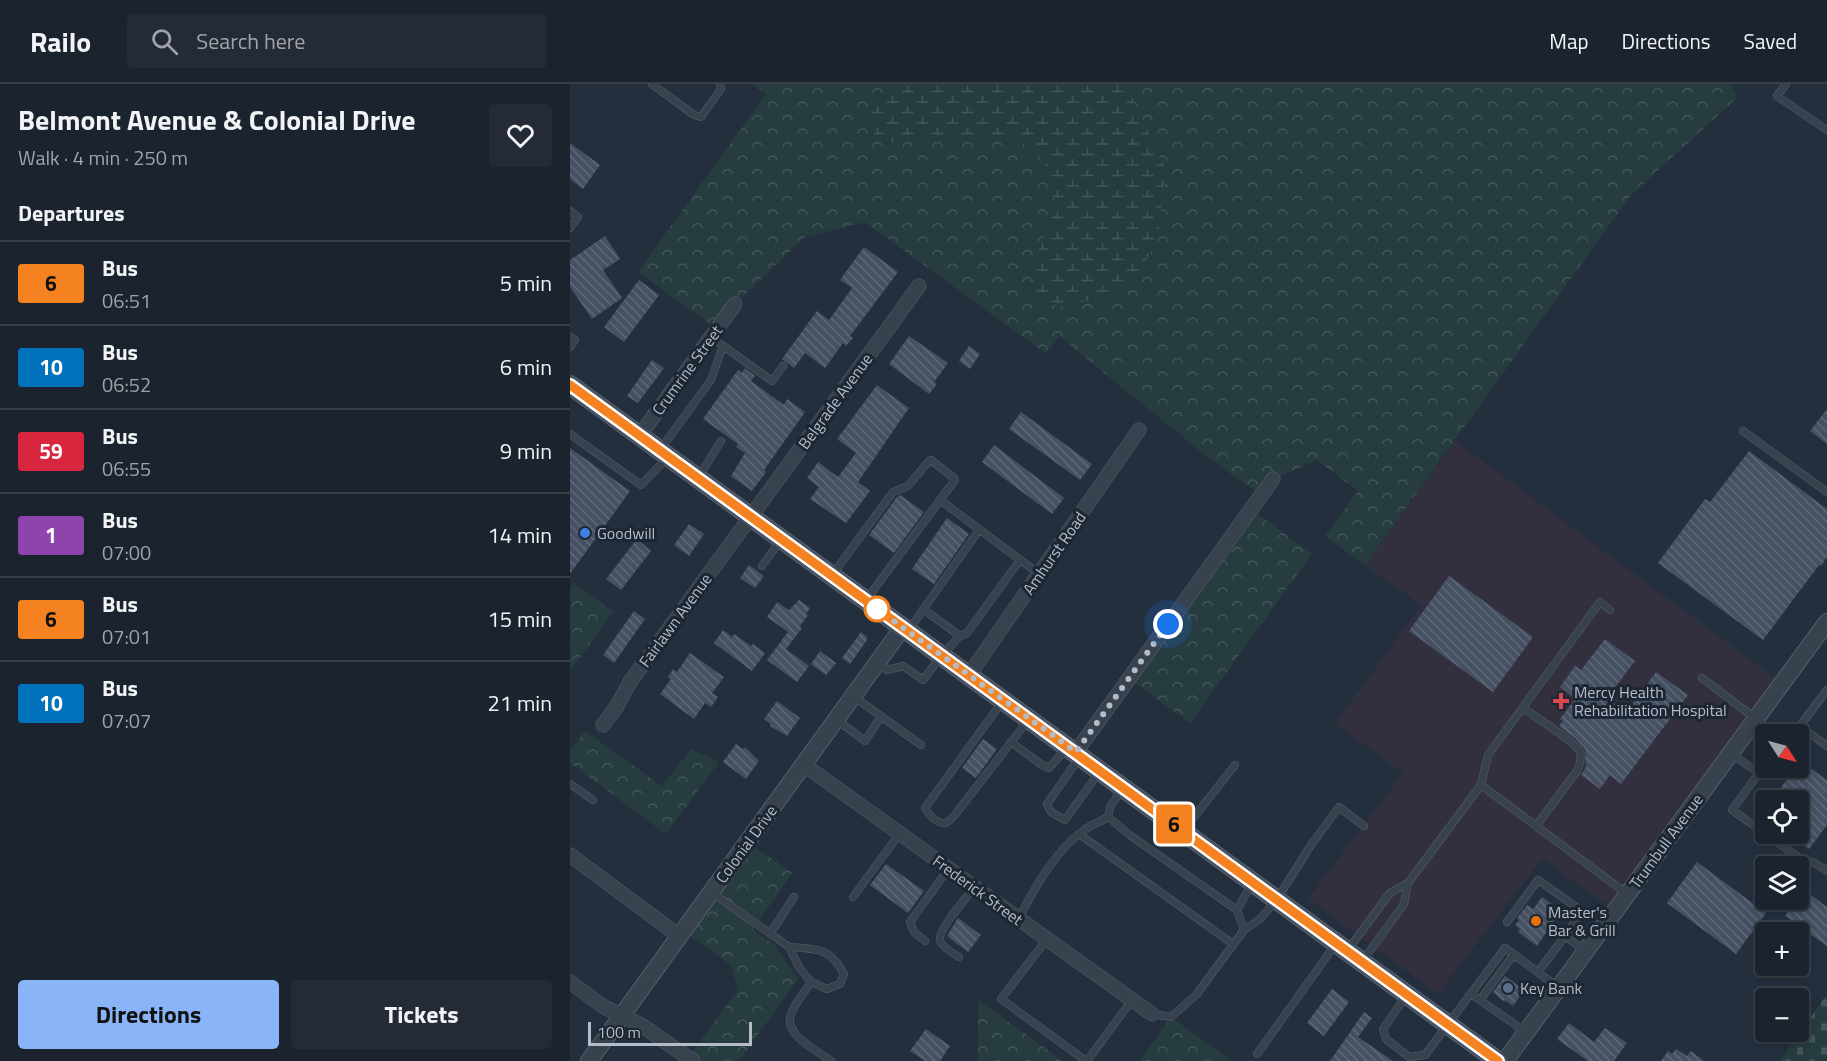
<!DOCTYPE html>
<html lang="en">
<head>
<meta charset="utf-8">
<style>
  body { margin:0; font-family:"Titillium Web",sans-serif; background:#242b36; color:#f1f3f6; height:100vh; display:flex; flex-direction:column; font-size:22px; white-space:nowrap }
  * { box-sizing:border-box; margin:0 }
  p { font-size:20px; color:#a0a4aa }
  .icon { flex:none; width:33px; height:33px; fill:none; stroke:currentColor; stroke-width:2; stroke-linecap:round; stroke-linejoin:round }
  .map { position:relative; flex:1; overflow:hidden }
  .drawer { display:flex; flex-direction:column; background:#1b232e; width:570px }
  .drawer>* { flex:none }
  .badge { padding:0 12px; border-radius:4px; font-size:21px; line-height:39px }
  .needle { width:39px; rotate:126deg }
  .fabs { position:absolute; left:1185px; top:640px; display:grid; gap:12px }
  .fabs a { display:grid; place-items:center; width:54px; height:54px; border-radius:6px; background:#1b232e; box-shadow:0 3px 9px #0003,0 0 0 2px #39404a; font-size:30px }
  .scale { position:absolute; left:18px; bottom:15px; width:164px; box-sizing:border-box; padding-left:6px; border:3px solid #b4bcc9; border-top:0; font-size:16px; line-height:21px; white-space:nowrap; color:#b4bcc9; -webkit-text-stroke:4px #1d2633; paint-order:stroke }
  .you { position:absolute; width:30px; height:30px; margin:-15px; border:4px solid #fff; border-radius:50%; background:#1a73e8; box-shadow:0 0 0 9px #1a73e833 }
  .map>.badge { position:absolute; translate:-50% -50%; box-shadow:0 0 0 3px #fff }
  h2 { padding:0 18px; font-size:22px; line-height:54px }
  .round { display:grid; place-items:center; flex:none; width:63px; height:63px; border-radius:6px; background:#242b36 }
  .overview { display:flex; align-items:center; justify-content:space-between; height:102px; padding:0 18px }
  h1 { font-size:28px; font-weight:700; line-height:45px }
  .action { display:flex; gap:12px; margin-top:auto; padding:12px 18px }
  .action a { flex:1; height:69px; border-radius:6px; background:#8ab4f8; color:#111; font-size:24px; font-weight:700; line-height:69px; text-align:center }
  .action a+a { background:#242b36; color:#f1f3f6 }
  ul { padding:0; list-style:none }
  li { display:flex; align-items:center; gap:18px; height:84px; padding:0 18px; border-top:2px solid #39404a }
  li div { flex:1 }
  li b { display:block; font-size:22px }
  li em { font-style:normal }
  li .badge { min-width:66px; font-weight:700; text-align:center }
  header { display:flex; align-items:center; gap:36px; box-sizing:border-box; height:84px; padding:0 30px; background:#1b232e; border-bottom:2px solid #39404a }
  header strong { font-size:28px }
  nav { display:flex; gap:33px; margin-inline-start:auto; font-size:21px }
  .search { width:420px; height:54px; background:#242b36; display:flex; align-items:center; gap:15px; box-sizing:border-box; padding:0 21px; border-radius:6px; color:#a0a4aa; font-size:22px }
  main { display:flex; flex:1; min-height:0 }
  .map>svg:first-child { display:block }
  .medical { fill:#32303f }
  .forest { fill:url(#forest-crowns) }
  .wetland { fill:url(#wetland-marsh) }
  .cemetery { fill:url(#cemetery-stones) }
  .building { fill:url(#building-back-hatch) }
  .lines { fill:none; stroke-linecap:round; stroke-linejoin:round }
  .service-casing { stroke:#565f6c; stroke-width:8 }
  .minor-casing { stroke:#565f6c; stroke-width:15 }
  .tertiary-casing { stroke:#565f6c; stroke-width:18 }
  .secondary-casing { stroke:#565f6c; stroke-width:20 }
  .service { stroke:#38414e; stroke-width:7 }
  .minor { stroke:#38414e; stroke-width:14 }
  .tertiary { stroke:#38414e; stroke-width:16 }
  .secondary { stroke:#465061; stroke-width:18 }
  .line-casing { stroke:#fff; stroke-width:14 }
  .line { stroke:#f58220; stroke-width:9 }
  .walk { stroke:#b4bcc9; stroke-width:6; stroke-dasharray:0 10.8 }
  .shop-dot { fill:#3f7fe0; stroke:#1d2633; stroke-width:2 }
  .stop-dot { fill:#fff; stroke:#f58220; stroke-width:3 }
  .health-dot { fill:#e0444e; stroke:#1d2633; stroke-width:2 }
  .food-dot { fill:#e8710a; stroke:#1d2633; stroke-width:2 }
  .service-dot { fill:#5c6f8a; stroke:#1d2633; stroke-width:2 }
  .labels { text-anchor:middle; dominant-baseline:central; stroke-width:6; stroke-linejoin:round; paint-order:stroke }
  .street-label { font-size:16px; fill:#b4bcc9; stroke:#1d2633 }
  .poi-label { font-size:16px; fill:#b4bcc9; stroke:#1d2633; text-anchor:start }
</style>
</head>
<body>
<header>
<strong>Railo</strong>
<div class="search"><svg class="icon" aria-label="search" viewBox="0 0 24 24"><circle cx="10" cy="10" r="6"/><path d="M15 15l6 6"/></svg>Search here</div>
<nav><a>Map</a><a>Directions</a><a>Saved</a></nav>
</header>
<main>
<section class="drawer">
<div class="overview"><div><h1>Belmont Avenue &amp; Colonial Drive</h1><p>Walk · 4 min · 250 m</p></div><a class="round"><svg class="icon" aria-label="heart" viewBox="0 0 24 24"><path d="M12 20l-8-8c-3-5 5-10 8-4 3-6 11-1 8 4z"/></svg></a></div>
<h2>Departures</h2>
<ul>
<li><span class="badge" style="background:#f58220;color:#111">6</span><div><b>Bus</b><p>06:51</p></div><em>5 min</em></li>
<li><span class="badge" style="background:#0072bc;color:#fff">10</span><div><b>Bus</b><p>06:52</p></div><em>6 min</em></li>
<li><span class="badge" style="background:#d7263d;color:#fff">59</span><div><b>Bus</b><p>06:55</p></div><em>9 min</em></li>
<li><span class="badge" style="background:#8e44ad;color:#fff">1</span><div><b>Bus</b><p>07:00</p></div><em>14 min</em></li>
<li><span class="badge" style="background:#f58220;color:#111">6</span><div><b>Bus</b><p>07:01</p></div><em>15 min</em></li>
<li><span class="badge" style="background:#0072bc;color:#fff">10</span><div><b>Bus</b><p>07:07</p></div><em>21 min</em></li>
</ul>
<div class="action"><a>Directions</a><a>Tickets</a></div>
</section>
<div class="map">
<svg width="1257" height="977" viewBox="0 0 1257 977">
  <defs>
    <pattern id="forest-crowns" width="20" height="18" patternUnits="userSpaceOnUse" patternTransform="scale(1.5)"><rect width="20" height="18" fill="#263c3f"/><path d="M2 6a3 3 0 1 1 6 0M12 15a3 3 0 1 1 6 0" fill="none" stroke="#435659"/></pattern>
    <pattern id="wetland-marsh" width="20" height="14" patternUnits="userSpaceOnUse" patternTransform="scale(1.5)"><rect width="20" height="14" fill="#263c3f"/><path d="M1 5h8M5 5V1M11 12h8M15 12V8" fill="none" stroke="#435659"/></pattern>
    <pattern id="cemetery-stones" width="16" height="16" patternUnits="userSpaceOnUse" patternTransform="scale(1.5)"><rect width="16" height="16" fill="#263c3f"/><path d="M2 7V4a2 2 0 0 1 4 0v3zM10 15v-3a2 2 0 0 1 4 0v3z" fill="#435659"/></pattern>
    <pattern id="building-back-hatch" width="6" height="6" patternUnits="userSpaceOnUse" patternTransform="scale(1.5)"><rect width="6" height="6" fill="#455162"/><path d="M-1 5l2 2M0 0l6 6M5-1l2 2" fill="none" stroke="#5d6877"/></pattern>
  </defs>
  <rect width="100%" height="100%" fill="#242f3e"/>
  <path class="medical" d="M885,357L1212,599L1045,827L972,775L877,898L871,912L738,815L833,689L765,640L851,521L795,481Z"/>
  <path class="forest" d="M183,0H1161L1167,14L1061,111L795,481L755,452L788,407L747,376L703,395L691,411L640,375L489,252L476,270L295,138L235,153L165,220L147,245L68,188L196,10Z
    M681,425L742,470L620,639L558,594Z
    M4,499L43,528L0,587V504Z
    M15,647L92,702L121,665L149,678L96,750L0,679V667Z
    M178,758L222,789L183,845L206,862L228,895L169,977H123L118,974L168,906L161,881L113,847Z
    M408,916L493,977H408Z
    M601,933L662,977H570Z"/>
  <path class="wetland" d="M326,0H556L596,86L587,156L571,186L537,212L490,223L470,216L460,198L467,170L486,123L474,75L448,55L390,50L321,59L304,50L296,36L304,16Z"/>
  <path class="cemetery" d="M1257,910V977H1210Z"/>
  <path class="building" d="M0,59L30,81L13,105L0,95Z
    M35,152L50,175L33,186L52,214L22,235L0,203V176Z
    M294,163L328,188L280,252L283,254L276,262L273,259L255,284L235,269L224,284L212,275L247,227L259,236L282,204L270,196Z
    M69,196L89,211L54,258L34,243Z
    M339,252L378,279L364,298L367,300L359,310L319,280Z
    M399,262L410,270L400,285L389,277Z
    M82,276L94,284L68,319L57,312Z
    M175,284L185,292L181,297L214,321L217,315L235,328L194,386L196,388L182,407L161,392L175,369L166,363L168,360L133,335L168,286L172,289Z
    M307,301L339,324L288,398L300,407L276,439L240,415L249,403L237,394L248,378L268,393L286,369L267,355Z
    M1257,325V360L1240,347Z
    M451,328L522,380L510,396L439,345Z
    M424,361L494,414L482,430L412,378Z
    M0,364L60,407L0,490Z
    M1179,367L1257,425V473L1251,482L1249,481L1193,556L1088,479L1135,415L1140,418Z
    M330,411L354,428L324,469L299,451L327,413Z
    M377,434L399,450L364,500L342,485Z
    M119,440L134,450L119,472L104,461Z
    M67,455L81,467L51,506L36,495Z
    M179,481L194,492L185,504L170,494Z
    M879,492L963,553L923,608L839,547Z
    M229,516L240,524L236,530L238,531L230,542L232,544L216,565L239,582L227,598L197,576L218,548L197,533L207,518L219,526Z
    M64,527L75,535L44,579L33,571Z
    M153,546L162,553L164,550L181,562L183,560L195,569L182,587L144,559Z
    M291,548L297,553V556L280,580L272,574Z
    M1035,555L1065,577L1037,614L1056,628L1086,588L1118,611L1051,700L1040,691L1030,705L1011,691L1016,683L1015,665L1005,654L989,642L993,637L990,635L1005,615L990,603L1005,582L1011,586Z
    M250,567L266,579L256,591L241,580Z
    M120,569L154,593L142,609L148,613L141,623L135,619L124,635L90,610L101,595L98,593L103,585L107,588Z
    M207,617L230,634L217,652L200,642L201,640L194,635Z
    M413,655L427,665L406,694L392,684Z
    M166,660L173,665L175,663L189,677L176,695L153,678Z
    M1230,677L1257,696V741L1239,765L1218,750H1228V717H1196V735L1184,727L1198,707L1205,712L1225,684H1228Z
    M1127,778L1196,829L1166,870L1097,819Z
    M316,780L354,807L338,829L300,801Z
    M1234,806L1257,823V862L1215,832L1226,816H1228Z
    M972,813L991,827L967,862L948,848L950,845L945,841L949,836L947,834L957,821L963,825Z
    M388,834L411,851L398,868L377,852Z
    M935,892L954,906L943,922L935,916L934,918L923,908Z
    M762,905L779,918L754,952L737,939Z
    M794,928L802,934L788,953L823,977H760Z
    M999,939L1024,958L1035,944L1057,959L1044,977H1018L987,955Z
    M356,945L380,962L370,977H355L340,967Z
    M1106,965L1117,972L1121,967L1134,977H1091L1098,967L1102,970Z"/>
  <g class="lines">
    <defs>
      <path id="service" d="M82,0L124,31L131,33L151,5L150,0
        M1216,0L1207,12L1257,46
        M0,127L8,133L0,144
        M0,253L5,256L0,263
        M141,253L202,297L213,282
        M1173,347L1257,408
        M0,350L71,401L97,374
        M90,366L141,296L153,262
        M128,394L151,357
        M370,416L469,490
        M192,482L210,457
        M263,490L323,408L338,402L359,377L361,376L384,394L385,396L296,516
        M338,547L409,446
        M390,552L397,549L450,476
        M307,580L317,586L333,582L353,596L372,571L390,552L353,525
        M1132,594L1185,634
        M283,612L351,661
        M432,618L355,724C358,730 368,741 376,739C378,738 382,734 384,732L459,635
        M953,624C964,632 1006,658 1010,668C1012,675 1010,681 1007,687L966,742
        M267,636L295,657L311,633
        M1229,642L1257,662
        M1223,651L1257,606
        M441,658L472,681L479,684L496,665
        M1160,669L1189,689L1162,726L1196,750
        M509,674L477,720L481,728L495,736L530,687
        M1189,689L1196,683
        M0,700L23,716
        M911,701L1056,809
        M553,704L540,723L538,733L561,752L667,826
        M613,747L665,681
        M509,750L663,860
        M1196,750L1232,776L1245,779L1257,787
        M141,808L219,863L229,883L241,898L257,905L270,900L274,890C260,863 246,865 219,863
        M283,813L330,749
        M449,835C462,807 487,765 513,747C520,741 530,738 538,733
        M937,838L968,796L1012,827L995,852
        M674,846L667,826L682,799
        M200,850L224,813
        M477,855L431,915L516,977
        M355,857L344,848L340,838L379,784
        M777,867L820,809L838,799
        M389,873C383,869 373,864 370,857C367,846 398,812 405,803
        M792,878L834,820L838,799L911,701L918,671L1030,518L1040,526
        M968,888L995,852L1015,867
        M241,898C235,908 225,919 221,930C213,951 248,967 261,977
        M901,910L956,948
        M836,912L813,945L816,955L839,973L855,971L935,864L989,904
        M910,916L944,870
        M582,930L601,933L626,911L674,846L690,835L707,815L741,761L769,723L794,742
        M687,970L765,861
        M517,977L562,916"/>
      <path id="minor" d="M70,351L165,220
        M399,591L569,346
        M33,641L47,622L60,598L349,202
        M506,668L703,395
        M234,681L582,930
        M0,771L109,852
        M0,898L34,923L71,941L123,977"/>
      <path id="tertiary" d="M19,977L333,543
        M935,977L1257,538"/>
      <path id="secondary" d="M0,301L928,977"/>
    </defs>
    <use href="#service" class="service-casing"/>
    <use href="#minor" class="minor-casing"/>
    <use href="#tertiary" class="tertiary-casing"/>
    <use href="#secondary" class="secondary-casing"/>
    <use href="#service" class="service"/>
    <use href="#minor" class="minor"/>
    <use href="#tertiary" class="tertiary"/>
    <use href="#secondary" class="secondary"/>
  </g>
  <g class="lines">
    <defs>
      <path id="line" d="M0,301L928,977"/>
    </defs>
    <use href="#line" class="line-casing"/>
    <use href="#line" class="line"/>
    <path class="walk" d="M307,525L506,668L598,540"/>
  </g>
  <circle class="shop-dot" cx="15" cy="449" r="6"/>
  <circle class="stop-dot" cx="307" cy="525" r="12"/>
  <path class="health-dot" d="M988 608h6v6h6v6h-6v6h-6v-6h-6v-6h6z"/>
  <circle class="food-dot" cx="966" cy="837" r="6"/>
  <circle class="service-dot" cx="938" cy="904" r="6"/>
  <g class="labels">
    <g class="street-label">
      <text transform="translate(117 286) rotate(-54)">Crumrine Street</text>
      <text transform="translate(265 317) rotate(-54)">Belgrade Avenue</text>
      <text transform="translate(484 469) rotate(-55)">Amhurst Road</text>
      <text transform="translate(105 536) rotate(-54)">Fairlawn Avenue</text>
      <text transform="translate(1096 757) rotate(-54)">Trumbull Avenue</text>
      <text transform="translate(176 760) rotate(-54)">Colonial Drive</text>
      <text transform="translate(408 806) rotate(36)">Frederick Street</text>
    </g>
    <g class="poi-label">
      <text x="27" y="449">Goodwill</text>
      <text x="1004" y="608">Mercy Health<tspan x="1004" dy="18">Rehabilitation Hospital</tspan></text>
      <text x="978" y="828">Master's<tspan x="978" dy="18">Bar &amp; Grill</tspan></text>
      <text x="950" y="904">Key Bank</text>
    </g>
  </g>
</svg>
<div class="fabs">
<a><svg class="needle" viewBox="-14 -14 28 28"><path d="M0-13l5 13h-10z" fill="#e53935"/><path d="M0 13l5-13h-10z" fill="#a0a4aa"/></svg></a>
<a><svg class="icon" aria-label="locate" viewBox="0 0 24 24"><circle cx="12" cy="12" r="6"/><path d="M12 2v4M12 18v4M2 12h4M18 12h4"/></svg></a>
<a><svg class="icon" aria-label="layers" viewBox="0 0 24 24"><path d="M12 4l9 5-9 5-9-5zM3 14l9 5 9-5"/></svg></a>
<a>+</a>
<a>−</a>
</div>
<div class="scale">100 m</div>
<div class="you" style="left:598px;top:540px"></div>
<b class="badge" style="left:604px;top:740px;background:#f58220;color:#111">6</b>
</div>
</main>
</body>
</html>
